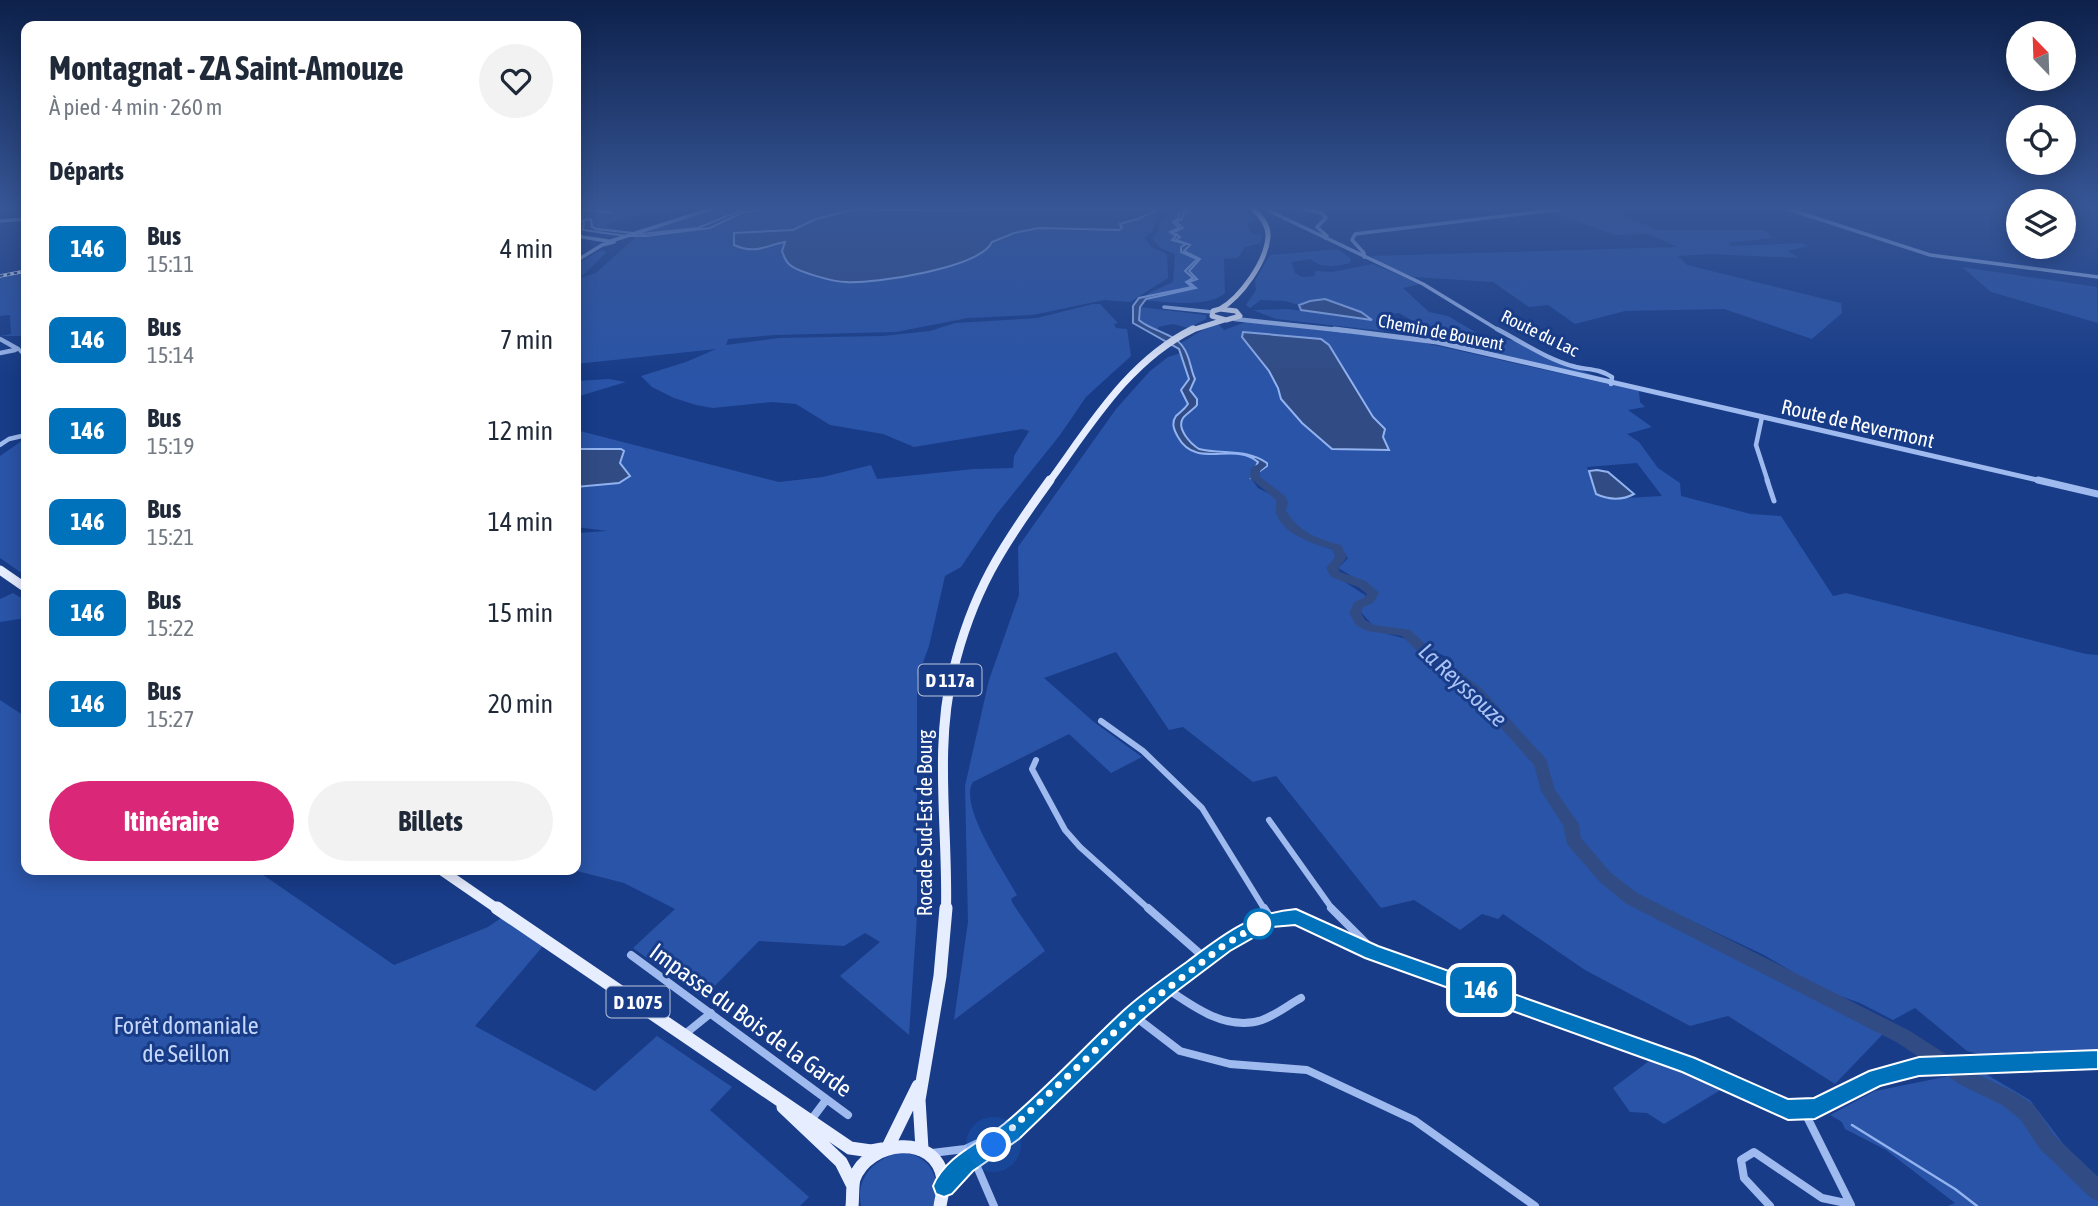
<!DOCTYPE html>
<html lang="fr">
<head>
<meta charset="utf-8">
<style>
  body { margin:0; font-family:"Asap Condensed",sans-serif; background:#f2f2f3; color:#1f2937; height:100vh; display:flex; flex-direction:column; font-size:26px; white-space:nowrap }
  * { box-sizing:border-box; margin:0 }
  p { font-size:23px; color:#747a83 }
  .icon { flex:none; width:38px; height:38px; fill:none; stroke:currentColor; stroke-width:2; stroke-linecap:round; stroke-linejoin:round }
  .map { position:relative; flex:1; overflow:hidden }
  .sheet { position:absolute; left:21px; top:21px; width:560px; height:854px; display:flex; flex-direction:column; background:#fff; border-radius:14px; box-shadow:0 4px 18px #0003 }
  .sheet>* { flex:none }
  .badge { padding:0 14px; border-radius:10px; font-size:24px; line-height:46px }
  .needle { width:46px; rotate:337deg }
  .tools { position:absolute; left:2006px; top:21px; display:grid; gap:14px }
  .tools a { display:grid; place-items:center; width:70px; height:70px; border-radius:50%; background:#fff; box-shadow:0 4px 18px #0003; font-size:35px }
  .you { position:absolute; width:35px; height:35px; margin:-18px; border:5px solid #fff; border-radius:50%; background:#1a73e8; box-shadow:0 0 0 10px #1a73e833 }
  .map>.badge { position:absolute; translate:-50% -50%; box-shadow:0 0 0 4px #fff }
  h2 { padding:0 28px; font-size:26px; line-height:63px }
  .round { display:grid; place-items:center; flex:none; width:74px; height:74px; border-radius:37px; background:#f2f2f3 }
  .overview { display:flex; align-items:center; justify-content:space-between; height:119px; padding:0 28px }
  h1 { font-size:33px; font-weight:700; line-height:52px }
  .primary-button { display:flex; gap:14px; margin-top:auto; padding:14px 28px }
  .primary-button a { flex:1; height:80px; border-radius:42px; background:#db2777; color:#fff; font-size:28px; font-weight:700; line-height:80px; text-align:center }
  .primary-button a+a { background:#f2f2f3; color:#1f2937 }
  ul { padding:0; list-style:none }
  li { display:flex; align-items:center; gap:21px; height:91px; padding:0 28px }
  li div { flex:1 }
  li b { display:block; font-size:26px }
  li em { font-style:normal }
  li .badge { min-width:77px; font-weight:700; text-align:center }
  .map>svg:first-child { display:block }
  .green { fill:#2a54a7; fill-rule:evenodd }
  .water { fill:#314c85; stroke:#92b3f0; stroke-width:2 }
  .lines { fill:none; stroke-linecap:round; stroke-linejoin:round }
  .stream-far1 { stroke:#92b3f0; stroke-width:2 }
  .stream { stroke:#92b3f0; stroke-width:2.5 }
  .river { fill:#314c85; fill-rule:evenodd }
  .minor-far4 { stroke:#9fbaee; stroke-width:3.5 }
  .minor-far3 { stroke:#9fbaee; stroke-width:4.5 }
  .minor-far2 { stroke:#9fbaee; stroke-width:5 }
  .minor-far1 { stroke:#9fbaee; stroke-width:6 }
  .minor { stroke:#9fbaee; stroke-width:8 }
  .tertiary-far2 { stroke:#9fbaee; stroke-width:4.5 }
  .tertiary-far1 { stroke:#9fbaee; stroke-width:5 }
  .tertiary { stroke:#9fbaee; stroke-width:7 }
  .primary-far4 { stroke:#e6edff; stroke-width:5 }
  .primary-far3 { stroke:#e6edff; stroke-width:7 }
  .primary-far2 { stroke:#e6edff; stroke-width:9 }
  .primary-far1 { stroke:#e6edff; stroke-width:10 }
  .primary { stroke:#e6edff; stroke-width:13 }
  .rail-casing { stroke:#fff; stroke-width:3.5 }
  .rail { stroke:#183c88; stroke-width:2; stroke-dasharray:3.5; stroke-linecap:butt }
  .line { fill:#0072bc; stroke:#fff; stroke-width:2 }
  .walk { stroke:#fff; stroke-width:7; stroke-dasharray:0 12.6 }
  .stop-dot { fill:#fff; stroke:#0072bc; stroke-width:3.5 }
  .labels { text-anchor:middle; dominant-baseline:central; stroke-width:6; stroke-linejoin:round; paint-order:stroke }
  .far-street-label { font-size:18px; fill:#fff; stroke:#183c88 }
  .shield { fill:#183c88; stroke:#bac4db; stroke-width:2 }
  .shield-label { font-size:19px; font-weight:bold; fill:#fff }
  .street-label { font-size:21px; fill:#fff; stroke:#183c88 }
  .water-label { font-size:23px; font-style:italic; fill:#abc4f5; stroke:#183c88 }
  .near-street-label { font-size:24px; fill:#fff; stroke:#183c88 }
  .near-park-label { font-size:24px; fill:#c5d7fa; stroke:#183c88 }
</style>
</head>
<body>
<div class="map">
<svg width="2098" height="1206" viewBox="0 0 2098 1206">
  <rect width="100%" height="100%" fill="#183c88"/>
  <path class="green" d="M576,209H672L665,214L642,212L605,226L630,233L596,229L592,227V219H576Z
    M718,209H744L702,227L637,234Z
    M764,209H1186L1158,216L1152,232L1145,238L1151,247L1167,254L1168,278L1130,302L1104,300L1033,315L968,318L896,332L775,335L728,339L726,345L779,338L882,336L930,331L955,323L1037,318L1093,304H1100L1118,323L1114,324L1116,328L1127,329L1131,356L1086,397L1060,435L996,515L961,567L945,576L929,646L917,679V916L909,1035L840,976L880,942L865,933L844,946L759,941L703,998L633,948L675,909L624,883L573,870H576V533L607,531L576,527V487L619,483V460L624,451L620,449H576V430L779,482L823,477L871,465L877,479L974,469L1013,468L1014,456L1029,431L1022,429L914,447L883,434L830,425L796,404L771,402L713,408L696,405L674,398L652,387L641,376L686,362L716,349L576,364V264L601,250L607,252L580,278L596,273L637,236L710,228L741,213Z
    M1190,209L1247,211L1256,221L1246,224L1253,235L1262,234L1261,243L1245,247L1238,258L1224,259L1225,293C1209,308 1164,302 1143,300L1149,293L1173,282L1175,254L1160,248L1152,238L1157,233L1162,218Z
    M1542,209H1602L1659,230H1765L1772,238L1729,243L1731,246L1802,243L1808,246L1788,251L1799,258L1709,254L1678,256L1687,265L1841,303L1842,313L1812,339L1724,309L1625,311L1575,324L1548,305L1529,307L1493,282L1414,277L1384,266L1371,256L1677,247L1649,234L1615,235Z
    M1338,249L1351,259L1350,263C1338,266 1320,269 1311,259L1291,262L1295,273L1302,277L1316,276L1314,274L1316,271L1332,272L1373,264L1420,284L1403,288L1429,312L1448,316L1482,336L1515,341L1565,365L1602,378C1534,361 1459,350 1399,313L1389,315L1394,321L1386,323L1401,333L1276,319L1253,310L1287,309L1370,319L1361,312L1337,303L1310,301L1299,305L1285,301L1261,300L1250,308L1246,305L1256,290L1255,281L1270,255Z
    M1962,267L2097,287L2098,323L1991,292Z
    M26,273V336H0L11,334L10,315L0,316V278Z
    M1140,307L1206,315V319L1188,328L1173,324L1158,327V332L1139,320Z
    M1216,322L1224,330L1246,322L1407,339L1639,391L1640,402L1645,407L1628,410L1652,427L1627,434L1639,442L1658,468L1680,483L1681,496L1751,514L1781,516L1833,596L1846,593L2086,654L2098,655V1054L1986,1056L1967,1051L1915,1008L1893,1020L1860,1003L1823,990L1764,955L1641,897L1636,903L1883,1034L1835,1084L1728,1016L1690,1026L1585,970L1503,914L1498,919L1482,914L1460,930L1414,900L1381,908L1276,776L1253,782L1183,727L1169,730L1116,652L1044,678L1094,722L1142,757L1111,773L1069,734L973,782C958,805 1004,871 1017,895L1011,899L1013,904L1045,951L954,1020L968,922L965,786L989,680L1019,595L1018,547L1116,409L1150,371L1168,357L1181,353L1189,379L1181,389L1188,404C1184,410 1180,412 1176,416C1171,423 1174,430 1178,437C1196,470 1234,442 1258,462L1251,478L1258,488L1280,499L1276,513C1291,535 1309,542 1334,550L1338,554L1329,566V572L1365,595V599L1351,609L1359,626L1406,639L1442,668L1452,659L1430,650L1407,631L1375,628L1360,611L1362,605L1374,599L1373,589L1338,568L1348,558C1334,538 1319,545 1303,532C1295,527 1289,517 1283,510L1287,502L1259,477L1257,473L1267,466L1254,455L1199,449C1191,444 1177,429 1183,419C1188,411 1193,411 1197,399L1190,390L1195,379C1189,367 1188,355 1181,343ZM1244,332L1329,345L1373,417L1385,429L1383,437L1388,449L1302,423L1281,399L1278,388L1269,371L1242,337ZM1637,463L1662,496L1607,499L1596,494L1587,467Z
    M609,379L626,382L576,397V381Z
    M26,438V576L0,558V456Z
    M13,593L26,601V618L0,622V599Z
    M0,700L26,717V870H256L394,965L488,927L501,918L543,946L475,1026L595,1091L657,1036L732,1087L710,1110L809,1197L800,1206H0Z
    M1653,1058L1704,1076L1724,1088L1664,1124L1647,1113L1630,1112L1613,1088Z
    M1979,1070L2030,1100L2065,1146L2098,1177V1206H1948L1955,1203L1886,1150L1845,1129L1842,1122L1830,1115L1875,1091Z
    M902,1152C932,1157 942,1178 933,1206H861C855,1177 875,1158 902,1152Z"/>
  <path class="water" d="M744,209H764L741,213L710,228L646,236H626L583,230L584,221H576L591,219L592,227L596,229L642,234L698,228Z
    M856,209L880,210L1159,209L1138,219L1120,224L1122,228L1119,230L1039,228L1014,233L992,242C980,268 874,284 846,282C834,282 798,272 790,265C785,261 784,256 782,251L785,242C767,245 756,255 734,245V233L793,230L816,219Z
    M1186,209L1190,211L1183,213L1182,219L1176,222L1183,228L1174,232L1180,237L1176,240L1190,245L1184,251L1200,259L1189,271L1197,279L1189,282L1196,288L1146,299L1140,307L1139,320C1151,331 1174,333 1183,347C1190,356 1190,368 1195,379L1190,390L1197,399V405C1193,410 1187,413 1183,418C1176,429 1191,444 1199,449C1223,455 1245,448 1267,463V466L1257,473L1259,477L1251,478L1258,462C1235,441 1196,470 1178,437C1174,430 1171,423 1176,416C1180,412 1184,410 1188,404L1181,390L1189,379L1179,349L1133,323V306L1139,298L1192,287L1186,282L1193,278L1185,271L1197,259L1181,252V247L1186,244L1172,240L1176,236L1170,232L1179,228L1173,222L1179,218L1178,213Z
    M1325,299L1361,312L1372,320L1301,310L1299,305L1310,301Z
    M1243,332L1321,339L1329,345L1373,417L1385,429L1383,437L1389,450L1332,449L1302,423L1281,399L1278,388L1269,371L1242,337Z
    M576,449H621L624,451L620,463L630,476L619,483L576,487Z
    M1597,470L1608,472L1634,494C1621,501 1609,500 1596,494L1589,471Z"/>
  <g class="lines">
    <path class="stream-far1" d="M576,209L611,213"/>
    <path class="stream" d="M1852,1125L1955,1189L1977,1206"/>
    <path class="river" d="M1262,462L1267,465L1260,471V477L1285,496L1288,502L1286,511C1299,532 1318,539 1341,545L1347,557L1338,568L1340,572L1366,581L1379,593L1373,603L1363,607L1361,613L1365,620L1374,625L1410,630L1433,651L1482,689L1546,759L1555,790L1579,824L1581,838L1611,873L1637,893L1910,1031L1975,1073L2016,1093L2034,1105L2054,1135L2098,1177V1201L2091,1198L2040,1149L2020,1119L2002,1105L1961,1085L1898,1043L1625,903L1599,881L1567,844L1563,825L1541,791L1534,765L1472,695L1423,657L1402,636L1367,631L1356,625L1349,613L1354,602L1364,598L1367,594L1358,587L1331,577L1326,568L1335,557L1332,549C1315,545 1279,533 1276,511C1275,507 1277,504 1276,500L1250,478L1251,468Z"/>
    <path class="minor-far4" d="M1265,209L1423,284L1500,331
      M1304,209L1322,213
      M1788,209L1930,255L2098,277
      M1322,213L1326,218L1317,227L1327,236L1325,238
      M0,221L26,219
      M576,236L614,242L602,245L576,261
      M611,241L711,209
      M1364,257V253L1352,240L1355,234L1562,209
      M1164,307L1212,312"/>
    <path class="minor-far3" d="M1497,329C1522,342 1548,360 1576,367C1590,370 1600,369 1612,377L1611,384
      M0,339L18,349
      M21,351L26,356
      M0,353L15,350
      M1762,417L1756,445L1768,482
      M0,445L9,439L26,435"/>
    <path class="minor-far2" d="M1767,480L1774,501"/>
    <path class="minor-far1" d="M1101,721L1143,751L1202,808L1265,910
      M1036,760L1032,769L1065,830L1080,847L1150,910
      M1269,820L1333,910"/>
    <path class="minor" d="M1148,908L1206,959
      M1264,908L1271,919
      M1331,908L1371,948V952
      M631,955L848,1115
      M1166,988C1193,1007 1228,1032 1262,1020C1276,1015 1288,1005 1301,998
      M1133,1015L1180,1051L1230,1064L1307,1070L1414,1120L1535,1206
      M685,1034L711,1013
      M1804,1111L1851,1205
      M811,1120L826,1100
      M969,1148L994,1206
      M932,1153L965,1149L1014,1126
      M946,1184L965,1163L1011,1132L1133,1015L1166,988L1223,946L1254,926L1271,919L1296,917L1371,952L1687,1065L1788,1110L1815,1108L1876,1078L1919,1067L2098,1060
      M1770,1206L1744,1178L1741,1160L1754,1152L1822,1198L1850,1204"/>
    <path class="tertiary-far2" d="M1235,319L1348,331"/>
    <path class="tertiary-far1" d="M1334,329L1437,342L2046,482"/>
    <path class="tertiary" d="M2038,480L2098,494"/>
    <path class="primary-far4" d="M1220,309C1241,297 1266,262 1268,237C1269,226 1261,216 1253,209
      M1220,309L1236,311L1240,316L1226,320L1212,316L1213,311Z
      M1189,331L1224,320"/>
    <path class="primary-far3" d="M1049,482C1090,426 1128,361 1193,329"/>
    <path class="primary-far2" d="M0,570L26,588
      M953,672C972,592 1002,546 1050,480"/>
    <path class="primary-far1" d="M441,870L499,910
      M946,910C948,830 934,748 953,670"/>
    <path class="primary" d="M497,908L850,1148L871,1151L882,1149
      M783,1107L841,1162L852,1184
      M888,1147L918,1086
      M922,1149L919,1100L940,976L946,908
      M852,1206C853,1198 852,1187 854,1179C868,1140 936,1132 943,1179C945,1187 941,1198 940,1206"/>
    <defs>
      <path id="rail" d="M0,276L26,271"/>
    </defs>
    <use href="#rail" class="rail-casing"/>
    <use href="#rail" class="rail"/>
  </g>
  <linearGradient id="sky" x2="0" y2="1"><stop stop-color="#0d214b"/><stop offset="0.55" stop-color="#375696"/><stop offset="1" stop-color="#375696" stop-opacity="0"/></linearGradient>
  <rect width="2098" height="377" fill="url(#sky)"/>
  <path class="line" d="M1296,909L1378,946L1695,1058L1788,1099L1814,1098L1869,1071L1919,1057L2098,1050V1069L1919,1076L1880,1086L1815,1119L1788,1120L1682,1072L1365,958L1295,925L1272,927L1230,951L1173,994L1141,1021L1019,1139L973,1171L952,1194L944,1197L936,1194L933,1186C945,1156 980,1143 1004,1124C1046,1089 1084,1047 1124,1010C1144,992 1166,977 1188,961C1224,934 1250,913 1296,909Z"/>
  <g class="lines">
    <path class="walk" d="M994,1145L1133,1015L1223,946L1259,924"/>
  </g>
  <circle class="stop-dot" cx="1259" cy="924" r="14"/>
  <g class="labels">
    <g class="far-street-label">
      <text transform="translate(1441 332) rotate(11)">Chemin de Bouvent</text>
      <text transform="translate(1540 333) rotate(26)">Route du Lac</text>
    </g>
    <g class="shield">
      <rect x="918.5" y="664.5" width="63" height="31" rx="5"/>
      <rect x="606.5" y="986.5" width="63" height="31" rx="5"/>
    </g>
    <g class="shield-label">
      <text x="950" y="680">D 117a</text>
      <text x="638" y="1002">D 1075</text>
    </g>
    <g class="street-label">
      <text transform="translate(1858 423) rotate(13)">Route de Revermont</text>
      <text transform="translate(924 823) rotate(-90)">Rocade Sud-Est de Bourg</text>
    </g>
    <g class="water-label">
      <text transform="translate(1463 685) rotate(43)">La Reyssouze</text>
    </g>
    <g class="near-street-label">
      <text transform="translate(751 1020) rotate(36)">Impasse du Bois de la Garde</text>
    </g>
    <g class="near-park-label">
      <text x="186" y="1025">Forêt domaniale<tspan x="186" dy="28">de Seillon</tspan></text>
    </g>
  </g>
</svg>
<div class="tools">
<a><svg class="needle" viewBox="-14 -14 28 28"><path d="M0-13l5 13h-10z" fill="#e53935"/><path d="M0 13l5-13h-10z" fill="#747a83"/></svg></a>
<a><svg class="icon" aria-label="locate" viewBox="0 0 24 24"><circle cx="12" cy="12" r="6"/><path d="M12 2v4M12 18v4M2 12h4M18 12h4"/></svg></a>
<a><svg class="icon" aria-label="layers" viewBox="0 0 24 24"><path d="M12 4l9 5-9 5-9-5zM3 14l9 5 9-5"/></svg></a>
</div>
<div class="you" style="left:994px;top:1145px"></div>
<b class="badge" style="left:1481px;top:990px;background:#0072bc;color:#fff">146</b>
<section class="sheet">
<div class="overview"><div><h1>Montagnat - ZA Saint-Amouze</h1><p>À pied · 4 min · 260 m</p></div><a class="round"><svg class="icon" aria-label="heart" viewBox="0 0 24 24"><path d="M12 20l-8-8c-3-5 5-10 8-4 3-6 11-1 8 4z"/></svg></a></div>
<h2>Départs</h2>
<ul>
<li><span class="badge" style="background:#0072bc;color:#fff">146</span><div><b>Bus</b><p>15:11</p></div><em>4 min</em></li>
<li><span class="badge" style="background:#0072bc;color:#fff">146</span><div><b>Bus</b><p>15:14</p></div><em>7 min</em></li>
<li><span class="badge" style="background:#0072bc;color:#fff">146</span><div><b>Bus</b><p>15:19</p></div><em>12 min</em></li>
<li><span class="badge" style="background:#0072bc;color:#fff">146</span><div><b>Bus</b><p>15:21</p></div><em>14 min</em></li>
<li><span class="badge" style="background:#0072bc;color:#fff">146</span><div><b>Bus</b><p>15:22</p></div><em>15 min</em></li>
<li><span class="badge" style="background:#0072bc;color:#fff">146</span><div><b>Bus</b><p>15:27</p></div><em>20 min</em></li>
</ul>
<div class="primary-button"><a>Itinéraire</a><a>Billets</a></div>
</section>
</div>
</body>
</html>
